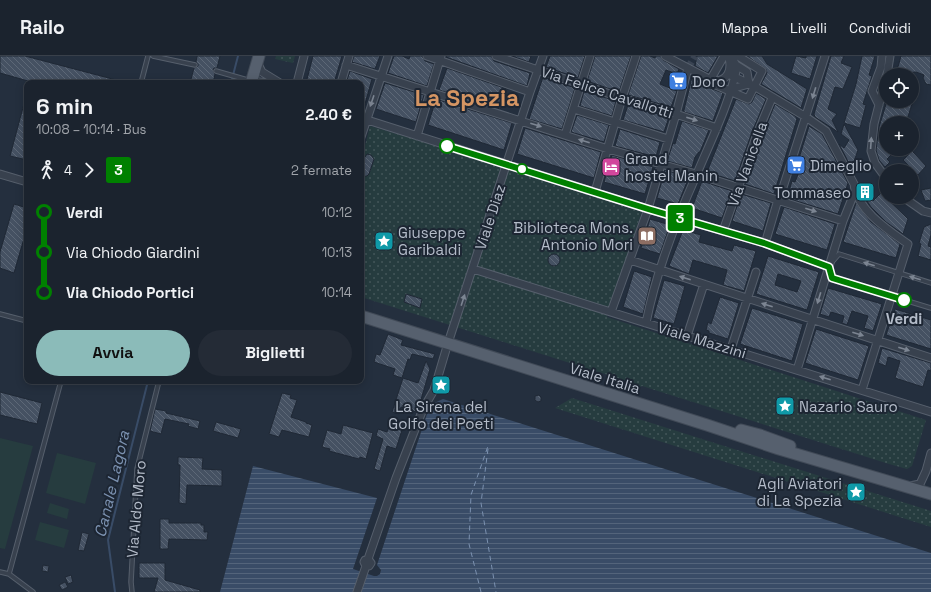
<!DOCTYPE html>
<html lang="it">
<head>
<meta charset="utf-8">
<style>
  body { margin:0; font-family:"Space Grotesk",sans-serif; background:#242b36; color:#f1f3f6; height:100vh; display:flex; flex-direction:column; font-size:15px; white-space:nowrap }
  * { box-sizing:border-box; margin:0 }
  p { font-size:13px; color:#a0a4aa }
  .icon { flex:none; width:22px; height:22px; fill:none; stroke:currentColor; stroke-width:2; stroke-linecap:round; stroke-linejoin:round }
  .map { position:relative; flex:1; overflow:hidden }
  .details { position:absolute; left:24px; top:24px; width:340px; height:304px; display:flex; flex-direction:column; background:#1b232e; border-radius:8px; box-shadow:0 2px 10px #0003,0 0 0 1px #39404a }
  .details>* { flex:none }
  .badge { padding:0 8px; border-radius:3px; font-size:14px; line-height:26px }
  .buttons { position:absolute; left:879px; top:12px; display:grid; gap:8px }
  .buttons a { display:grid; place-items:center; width:40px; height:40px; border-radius:50%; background:#1b232e; box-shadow:0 2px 10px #0003,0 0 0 1px #39404a; font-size:20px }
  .map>.badge { position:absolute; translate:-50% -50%; box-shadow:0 0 0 2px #fff }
  .legs { display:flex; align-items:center; gap:6px; height:44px; padding:0 12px; font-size:13px }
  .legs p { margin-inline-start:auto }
  .head { display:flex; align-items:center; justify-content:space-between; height:68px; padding:0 12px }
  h1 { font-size:22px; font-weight:700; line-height:30px }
  .button { display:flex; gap:8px; margin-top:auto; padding:8px 12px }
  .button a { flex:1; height:46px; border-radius:24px; background:#8bbbb9; color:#111; font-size:16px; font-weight:700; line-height:46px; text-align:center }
  .button a+a { background:#242b36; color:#f1f3f6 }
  ul { padding:0 12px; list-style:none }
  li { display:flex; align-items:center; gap:14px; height:40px; font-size:15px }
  li i { display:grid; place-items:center; width:6px; height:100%; margin:0 5px; background:currentColor }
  li i::after { content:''; width:10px; height:10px; margin:-5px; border:3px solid; border-radius:50%; background:#1b232e }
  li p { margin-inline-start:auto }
  li:first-child i { background:linear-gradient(#0000 50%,currentColor 0) }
  li:last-child i { background:linear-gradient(currentColor 50%,#0000 0) }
  header { display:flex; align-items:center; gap:24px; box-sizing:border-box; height:56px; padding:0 20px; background:#1b232e; border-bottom:1px solid #39404a }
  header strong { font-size:19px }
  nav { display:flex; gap:22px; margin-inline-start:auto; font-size:14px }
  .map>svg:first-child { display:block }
  .park { fill:url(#park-dots) }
  .pitch { fill:#263c3f }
  .water { fill:url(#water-rules) }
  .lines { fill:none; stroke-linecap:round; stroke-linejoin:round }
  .stream { stroke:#394c67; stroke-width:2 }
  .ferry { stroke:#7c92b1; stroke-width:1; stroke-dasharray:5 4; stroke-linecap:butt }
  .building { fill:url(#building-back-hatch); stroke:#1f2835; fill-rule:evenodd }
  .street-tunnel { stroke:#3a4453; stroke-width:7; stroke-dasharray:7 3.5; stroke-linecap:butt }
  .lane-casing { stroke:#565f6c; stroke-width:5.5 }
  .street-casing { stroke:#565f6c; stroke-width:9 }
  .primary-casing { stroke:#414a57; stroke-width:13 }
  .lane { stroke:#38414e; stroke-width:3.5 }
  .street { stroke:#38414e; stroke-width:7 }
  .primary { stroke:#56606e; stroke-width:11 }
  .oneway { fill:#7c8592 }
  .line-1-casing { stroke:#fff; stroke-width:9 }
  .line-1 { stroke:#008000; stroke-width:6 }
  .stop-1-dot { fill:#fff; stroke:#008000; stroke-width:2 }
  .labels { text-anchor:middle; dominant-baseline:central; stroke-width:4; stroke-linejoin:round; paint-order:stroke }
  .poi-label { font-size:15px; fill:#b4bcc9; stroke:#1d2633; text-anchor:start }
  .street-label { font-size:15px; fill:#b4bcc9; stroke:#1d2633 }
  .stop-label { font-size:15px; font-weight:bold; fill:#b4bcc9; stroke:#1d2633 }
  .water-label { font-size:16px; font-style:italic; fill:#7c92b1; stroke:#1d2633 }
  .town-label { font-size:23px; font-weight:bold; fill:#d59563; stroke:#1d2633 }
</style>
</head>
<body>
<header>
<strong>Railo</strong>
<nav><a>Mappa</a><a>Livelli</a><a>Condividi</a></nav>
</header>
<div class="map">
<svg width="931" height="536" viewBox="0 0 931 536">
  <defs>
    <pattern id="park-dots" width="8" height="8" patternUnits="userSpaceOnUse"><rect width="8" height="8" fill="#263c3f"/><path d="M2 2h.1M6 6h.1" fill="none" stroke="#435659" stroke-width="1.8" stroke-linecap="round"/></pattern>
    <pattern id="water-rules" width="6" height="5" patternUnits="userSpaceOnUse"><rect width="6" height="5" fill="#394c67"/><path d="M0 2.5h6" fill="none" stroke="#53647b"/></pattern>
    <pattern id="building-back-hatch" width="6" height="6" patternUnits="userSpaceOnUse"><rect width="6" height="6" fill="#455162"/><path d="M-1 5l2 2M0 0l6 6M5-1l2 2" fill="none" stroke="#5d6877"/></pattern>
  </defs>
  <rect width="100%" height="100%" fill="#242f3e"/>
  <path class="park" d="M276,0H295L293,7L275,3Z
    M370,70L421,85L642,155L607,261L926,364L912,410L907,413L889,408L642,330L640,331L624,324L361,241V105Z
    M572,342L931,455V471L555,352Z"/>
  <path class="pitch" d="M0,382L33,390L5,493L0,492Z
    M57,397L96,407L85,448L46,437Z
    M50,447L69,453L67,463L47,457Z
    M40,466L69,474L64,492L35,484Z"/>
  <path class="water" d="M443,343L931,497V536H220L253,410L377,442L353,513L374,520H377L380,518L381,514L377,509L430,349Z"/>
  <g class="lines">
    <path class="stream" d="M231,27L238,0
      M115,536L108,484L148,325"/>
    <path class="ferry" d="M488,393L481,447L496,536
      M481,536L469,488L471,439L488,390"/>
  </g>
  <path class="building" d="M0,0H25L120,25L119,27H28V25L0,17Z
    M197,0H220L217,12H214L213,14L215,18L213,27H190L194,12L198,10V8L196,6Z
    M313,0H342L334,27H306Z
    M354,0H380L375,13L352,6Z
    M394,0H402L409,3L410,0H422L425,5L434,8L427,30L388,17Z
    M446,0H491L494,5L530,17L527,30L446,1Z
    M512,0H531L529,6Z
    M550,0H585L578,22L546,11Z
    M595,0H631L619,36L587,25Z
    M641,0H650L655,2L656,0H660L663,4L679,13L677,18L666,14L660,28L677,35L671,51L628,39Z
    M697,0H718L708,17L695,10Z
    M747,0H762L767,8L807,33L801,52L761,28L767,17L766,13Z
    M796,0L806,2V0H817L810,23L791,17Z
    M831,0H844L841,7L852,11L843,33L835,31L828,53L837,58L832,64L838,76L815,61L814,58Z
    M862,0H875L869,19L872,20L863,48L866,49L860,72L844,67L856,28Z
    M901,0H931V29L926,28L923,22L924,19L916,16L896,18Z
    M447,12L507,33L505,38L509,40L506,51L502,50L500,53L439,34Z
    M350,15L372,23L363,55L361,54V27H346Z
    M543,21L575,32L562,73L529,63Z
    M692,21H694L704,26L707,31L723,37L713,65L684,56V54Z
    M385,27L424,39L416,66L376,53Z
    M584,35L616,45L612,60L580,50Z
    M756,37L766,43L752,76L735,125L707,116L736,43L749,48L752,46Z
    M436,43L512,67L504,94L428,69Z
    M25,44H27V104L10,100Z
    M887,45H913L906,67H886V93H897L887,103L890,106L885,111L879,104L876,94L879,71Z
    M775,48L795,60L797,63L774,138L745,128L762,80Z
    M628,49L669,61L664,76L623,64Z
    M577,59L609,69L604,86L571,76Z
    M682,65L709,74L700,96H699L695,101L692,112L667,105L673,87L675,88Z
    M844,68L858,94L852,111H851L839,88L844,92L849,84L841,78Z
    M809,70L822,78L848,127L838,158L787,142L792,125L795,126L800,113L796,112Z
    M525,72L601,96L594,122L517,98Z
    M620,73L660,86L656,101L615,90Z
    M912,95L926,110L918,119L903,104Z
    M367,98L371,99L374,103L369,118L367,120H363L361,119V111L365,101Z
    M612,99L653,111L645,138L604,126Z
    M665,114L689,121L678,148L657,142Z
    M702,125L732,135L722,162L692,152Z
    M865,131L873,145L881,137L908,163L903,178L886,166L871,151L861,136V134Z
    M931,132V144L925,145L921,134Z
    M741,138L771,147L763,175L732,165Z
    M856,147L871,166L900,188L896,202L843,186Z
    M14,148L27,152V172L14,217L0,212V196Z
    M784,151L835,168L827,194L775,178Z
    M650,163L670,169L660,198L641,192Z
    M931,168V179L928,190L931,191V204L918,200L921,188L919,187L924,171Z
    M683,174L701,179L699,186L732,195L734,189L756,195L744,235L723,229L727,214L693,204L689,218L669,210Z
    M548 204a6 6 0 1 1 12 0a6 6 0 1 1-12 0Z
    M768,200L819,216L807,254L756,238ZM778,218L801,225L797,236L775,229Z
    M634,215L652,221L643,258L623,251Z
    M664,224L685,230L674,268L653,262Z
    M828,232L882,248L873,275L864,272L868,260L852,255L847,269L842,267L844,260L831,256L829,261L820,258Z
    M406,238L422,243L420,252L404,246Z
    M720,241L739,247L728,283L709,277V275L706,274L708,266L711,268Z
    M752,252L803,268L792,305L740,288Z
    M895,253L931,264V293L886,279Z
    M816,273L869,290L858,324L805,307Z
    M388,278L403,284L401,289L435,298L433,303L412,298L410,304L408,303L402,322L393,319L395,313L374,306L376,298L380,299Z
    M882,292L931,307V315L928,314L923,331L895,322L900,305L888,301L886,310L878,307Z
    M426,305L430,313L420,347L416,356L401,351L399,358L392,356L403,322L418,327Z
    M0,336L42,347L37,368L0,359Z
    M282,337L291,339L290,342L297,344L291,361L306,366V367L312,369L309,381L282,374L279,381L269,378Z
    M539,339L541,341V345L538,346L535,344V340Z
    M155,353L166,355V357L200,365L198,373L188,370L189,368L165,363L161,378L150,375Z
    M216,366L241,373L238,382L213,375Z
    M343,369L373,377L366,403L360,401L359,403L329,395L330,393L322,391L327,374L341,378Z
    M389,371L402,374L396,393L387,390L380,415L374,413L383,383L376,380L378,373L387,376Z
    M178,401L203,402L202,413L222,414V430L187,429L186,448L179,447L180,409H178Z
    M160,463H169V467H201V469H204V476H208L207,484L169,483L168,493H160Z
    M82,476L89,478L84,495L78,494Z
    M139,507H165V524L200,534V536H154L158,522H139Z
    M43,509L49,510L48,516L42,515Z
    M71,519L73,526L68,528L65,521Z
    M65,526L68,531L62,534L59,529Z"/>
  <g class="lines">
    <path class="street-tunnel" d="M688,12L695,0"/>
    <defs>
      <path id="lane" d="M153,0L195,9
        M216,15L251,25
        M141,27L148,0
        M832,206L839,198L931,227
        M830,213L832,222L931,252
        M0,258L27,265
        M0,516L9,518L33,536
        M9,518L61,325
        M132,536L131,526L137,413L159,325"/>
      <path id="street" d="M427,0L530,36
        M496,0L622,42L676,58L717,72
        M665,0L713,25
        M724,0L709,26L748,43L762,15L738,0
        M257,6L262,16L280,27
        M346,9L608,93L696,118L843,165
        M728,18L754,30L806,61L826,75L854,128C857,154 888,174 908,188L862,334
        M887,19L890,0
        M886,21L874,68L871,95L875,107L886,122
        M252,25L269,27
        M714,25C728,25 732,14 729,2
        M297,27L304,0
        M341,27L349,0
        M731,33L749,28L747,16L736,9
        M879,49L872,35L881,11L882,0
        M574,53L668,83
        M361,62L648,153L764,187L829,211
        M565,79L590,0
        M417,80L441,0
        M361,81L388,0
        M0,118L27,126
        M595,136L622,42L636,0
        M903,141L923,155L931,157
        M779,144L825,0
        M723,175L757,78L772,42
        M767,181L777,147
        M630,204L931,302
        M473,213L931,356
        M611,256L648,153L676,58L688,12
        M646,267C656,216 675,167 696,120C711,84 729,49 737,11L732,2L730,0
        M687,280L704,228
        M450,281L530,36L543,0
        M731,293L756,216
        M797,314L843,165L855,135
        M910,430L920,428L926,415L931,397
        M368,503L365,504L364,506L366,510H369L371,507L368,503L396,422L423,353L434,334L448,287
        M357,536L366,510"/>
      <path id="primary" d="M251,27L259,0
        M361,260L707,369L779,393L931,438
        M741,374L760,379L790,390"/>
    </defs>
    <use href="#lane" class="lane-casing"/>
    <use href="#street" class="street-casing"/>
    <use href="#primary" class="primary-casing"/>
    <use href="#lane" class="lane"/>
    <use href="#street" class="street"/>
    <use href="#primary" class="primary"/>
  </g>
  <defs><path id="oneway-solid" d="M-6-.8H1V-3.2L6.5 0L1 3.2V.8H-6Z"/></defs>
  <g class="oneway">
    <use href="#oneway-solid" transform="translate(814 37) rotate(107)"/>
    <use href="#oneway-solid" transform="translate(372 45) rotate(109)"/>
    <use href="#oneway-solid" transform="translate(692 63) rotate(18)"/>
    <use href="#oneway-solid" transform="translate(536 69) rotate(18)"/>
    <use href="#oneway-solid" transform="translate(584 85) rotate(-162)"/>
    <use href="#oneway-solid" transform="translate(871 87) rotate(-86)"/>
    <use href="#oneway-solid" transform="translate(811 154) rotate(18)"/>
    <use href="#oneway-solid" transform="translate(869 208) rotate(-162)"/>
    <use href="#oneway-solid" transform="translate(685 222) rotate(-162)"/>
    <use href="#oneway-solid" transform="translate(915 222) rotate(-163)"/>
    <use href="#oneway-solid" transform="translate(819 242) rotate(107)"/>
    <use href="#oneway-solid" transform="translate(463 244) rotate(-72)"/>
    <use href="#oneway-solid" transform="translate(767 249) rotate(-162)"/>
    <use href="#oneway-solid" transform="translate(858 278) rotate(18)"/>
    <use href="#oneway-solid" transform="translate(904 293) rotate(18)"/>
    <use href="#oneway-solid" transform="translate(825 322) rotate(-163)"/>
  </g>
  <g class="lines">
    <defs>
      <path id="line-1" d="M447,90L648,153L764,187L829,211L832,222L904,244"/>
    </defs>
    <use href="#line-1" class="line-1-casing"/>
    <use href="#line-1" class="line-1"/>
  </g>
  <defs>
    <symbol id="supermarket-square" viewBox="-11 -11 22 22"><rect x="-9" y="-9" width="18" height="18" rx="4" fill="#3f7fe0" stroke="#1d2633"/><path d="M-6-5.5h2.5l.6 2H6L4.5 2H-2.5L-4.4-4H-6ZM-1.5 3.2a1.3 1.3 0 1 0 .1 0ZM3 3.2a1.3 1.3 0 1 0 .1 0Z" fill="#fff"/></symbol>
    <symbol id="hotel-square" viewBox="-11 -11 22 22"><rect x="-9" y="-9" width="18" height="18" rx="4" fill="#d1479c" stroke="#1d2633"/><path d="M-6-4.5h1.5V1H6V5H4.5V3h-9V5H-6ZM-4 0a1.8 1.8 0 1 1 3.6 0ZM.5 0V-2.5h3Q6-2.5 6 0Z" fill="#fff"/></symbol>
    <symbol id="building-square" viewBox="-11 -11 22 22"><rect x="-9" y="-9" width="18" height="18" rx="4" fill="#0f9aa8" stroke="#1d2633"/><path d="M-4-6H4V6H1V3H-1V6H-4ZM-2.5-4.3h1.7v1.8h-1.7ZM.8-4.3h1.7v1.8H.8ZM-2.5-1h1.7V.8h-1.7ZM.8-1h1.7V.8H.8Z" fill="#fff"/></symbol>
    <symbol id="library-square" viewBox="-11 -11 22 22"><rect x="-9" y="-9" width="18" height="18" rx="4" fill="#8d6e63" stroke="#1d2633"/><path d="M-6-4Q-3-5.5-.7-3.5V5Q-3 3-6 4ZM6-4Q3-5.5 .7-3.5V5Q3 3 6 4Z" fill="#fff"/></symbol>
    <symbol id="sight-square" viewBox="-11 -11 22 22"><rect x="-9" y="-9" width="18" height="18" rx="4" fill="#0f9aa8" stroke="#1d2633"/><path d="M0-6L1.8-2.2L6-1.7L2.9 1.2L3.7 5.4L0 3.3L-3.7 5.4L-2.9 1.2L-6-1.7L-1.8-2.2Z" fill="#fff"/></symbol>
  </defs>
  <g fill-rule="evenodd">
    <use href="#supermarket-square" x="667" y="14" width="22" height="22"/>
    <use href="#supermarket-square" x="785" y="98" width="22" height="22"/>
    <use href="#hotel-square" x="600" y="100" width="22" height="22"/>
    <use href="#building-square" x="854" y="125" width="22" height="22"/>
    <use href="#library-square" x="636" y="169" width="22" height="22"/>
    <use href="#sight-square" x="373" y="174" width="22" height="22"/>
    <use href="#sight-square" x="430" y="318" width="22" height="22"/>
    <use href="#sight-square" x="774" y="339" width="22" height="22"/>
    <use href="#sight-square" x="845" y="425" width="22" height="22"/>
  </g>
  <g class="stop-1-dot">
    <circle cx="447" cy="90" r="7"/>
    <circle cx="522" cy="113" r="5"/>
    <circle cx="904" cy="244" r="7"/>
  </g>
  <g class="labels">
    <g class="poi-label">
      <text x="692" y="25">Doro</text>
      <text x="625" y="102">Grand<tspan x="625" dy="17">hostel Manin</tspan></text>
      <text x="810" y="109">Dimeglio</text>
      <text x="851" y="136" text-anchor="end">Tommaseo</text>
      <text x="633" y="171" text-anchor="end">Biblioteca Mons.<tspan x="633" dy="17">Antonio Mori</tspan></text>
      <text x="398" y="176">Giuseppe<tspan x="398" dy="17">Garibaldi</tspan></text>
      <text x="441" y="350" text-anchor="middle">La Sirena del<tspan x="441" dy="17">Golfo dei Poeti</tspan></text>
      <text x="799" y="350">Nazario Sauro</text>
      <text x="842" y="427" text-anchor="end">Agli Aviatori<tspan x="842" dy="17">di La Spezia</tspan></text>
    </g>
    <g class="street-label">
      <text transform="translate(607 36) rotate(18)">Via Felice Cavallotti</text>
      <text transform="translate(747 108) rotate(-70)">Via Vanicella</text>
      <text transform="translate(490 161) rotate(-72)">Viale Diaz</text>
      <text transform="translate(702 284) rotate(17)">Viale Mazzini</text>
      <text transform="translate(605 322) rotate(17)">Viale Italia</text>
      <text transform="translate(136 453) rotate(-85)">Via Aldo Moro</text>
    </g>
    <g class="stop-label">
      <text x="904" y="262">Verdi</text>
    </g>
    <g class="water-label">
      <text transform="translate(112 428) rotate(-77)">Canale Lagora</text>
    </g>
    <g class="town-label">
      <text x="467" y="42">La Spezia</text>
    </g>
  </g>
</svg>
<div class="buttons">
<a><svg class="icon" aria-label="locate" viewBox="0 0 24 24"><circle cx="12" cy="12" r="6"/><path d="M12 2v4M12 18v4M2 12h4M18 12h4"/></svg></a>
<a>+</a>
<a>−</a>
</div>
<b class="badge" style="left:680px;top:162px;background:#008000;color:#fff">3</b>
<section class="details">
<div class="head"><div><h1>6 min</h1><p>10:08 – 10:14 · Bus</p></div><b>2.40 €</b></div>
<div class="legs"><svg class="icon" aria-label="walk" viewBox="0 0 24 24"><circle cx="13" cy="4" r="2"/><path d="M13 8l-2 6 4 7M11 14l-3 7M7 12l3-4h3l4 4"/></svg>4<svg class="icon" aria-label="forward" viewBox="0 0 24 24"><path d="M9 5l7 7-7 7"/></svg><b class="badge" style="background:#008000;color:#fff">3</b><p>2 fermate</p></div>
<ul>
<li><i style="color:#008000"></i><b>Verdi</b><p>10:12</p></li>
<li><i style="color:#008000"></i><span>Via Chiodo Giardini</span><p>10:13</p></li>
<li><i style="color:#008000"></i><b>Via Chiodo Portici</b><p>10:14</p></li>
</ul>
<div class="button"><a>Avvia</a><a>Biglietti</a></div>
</section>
</div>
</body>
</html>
